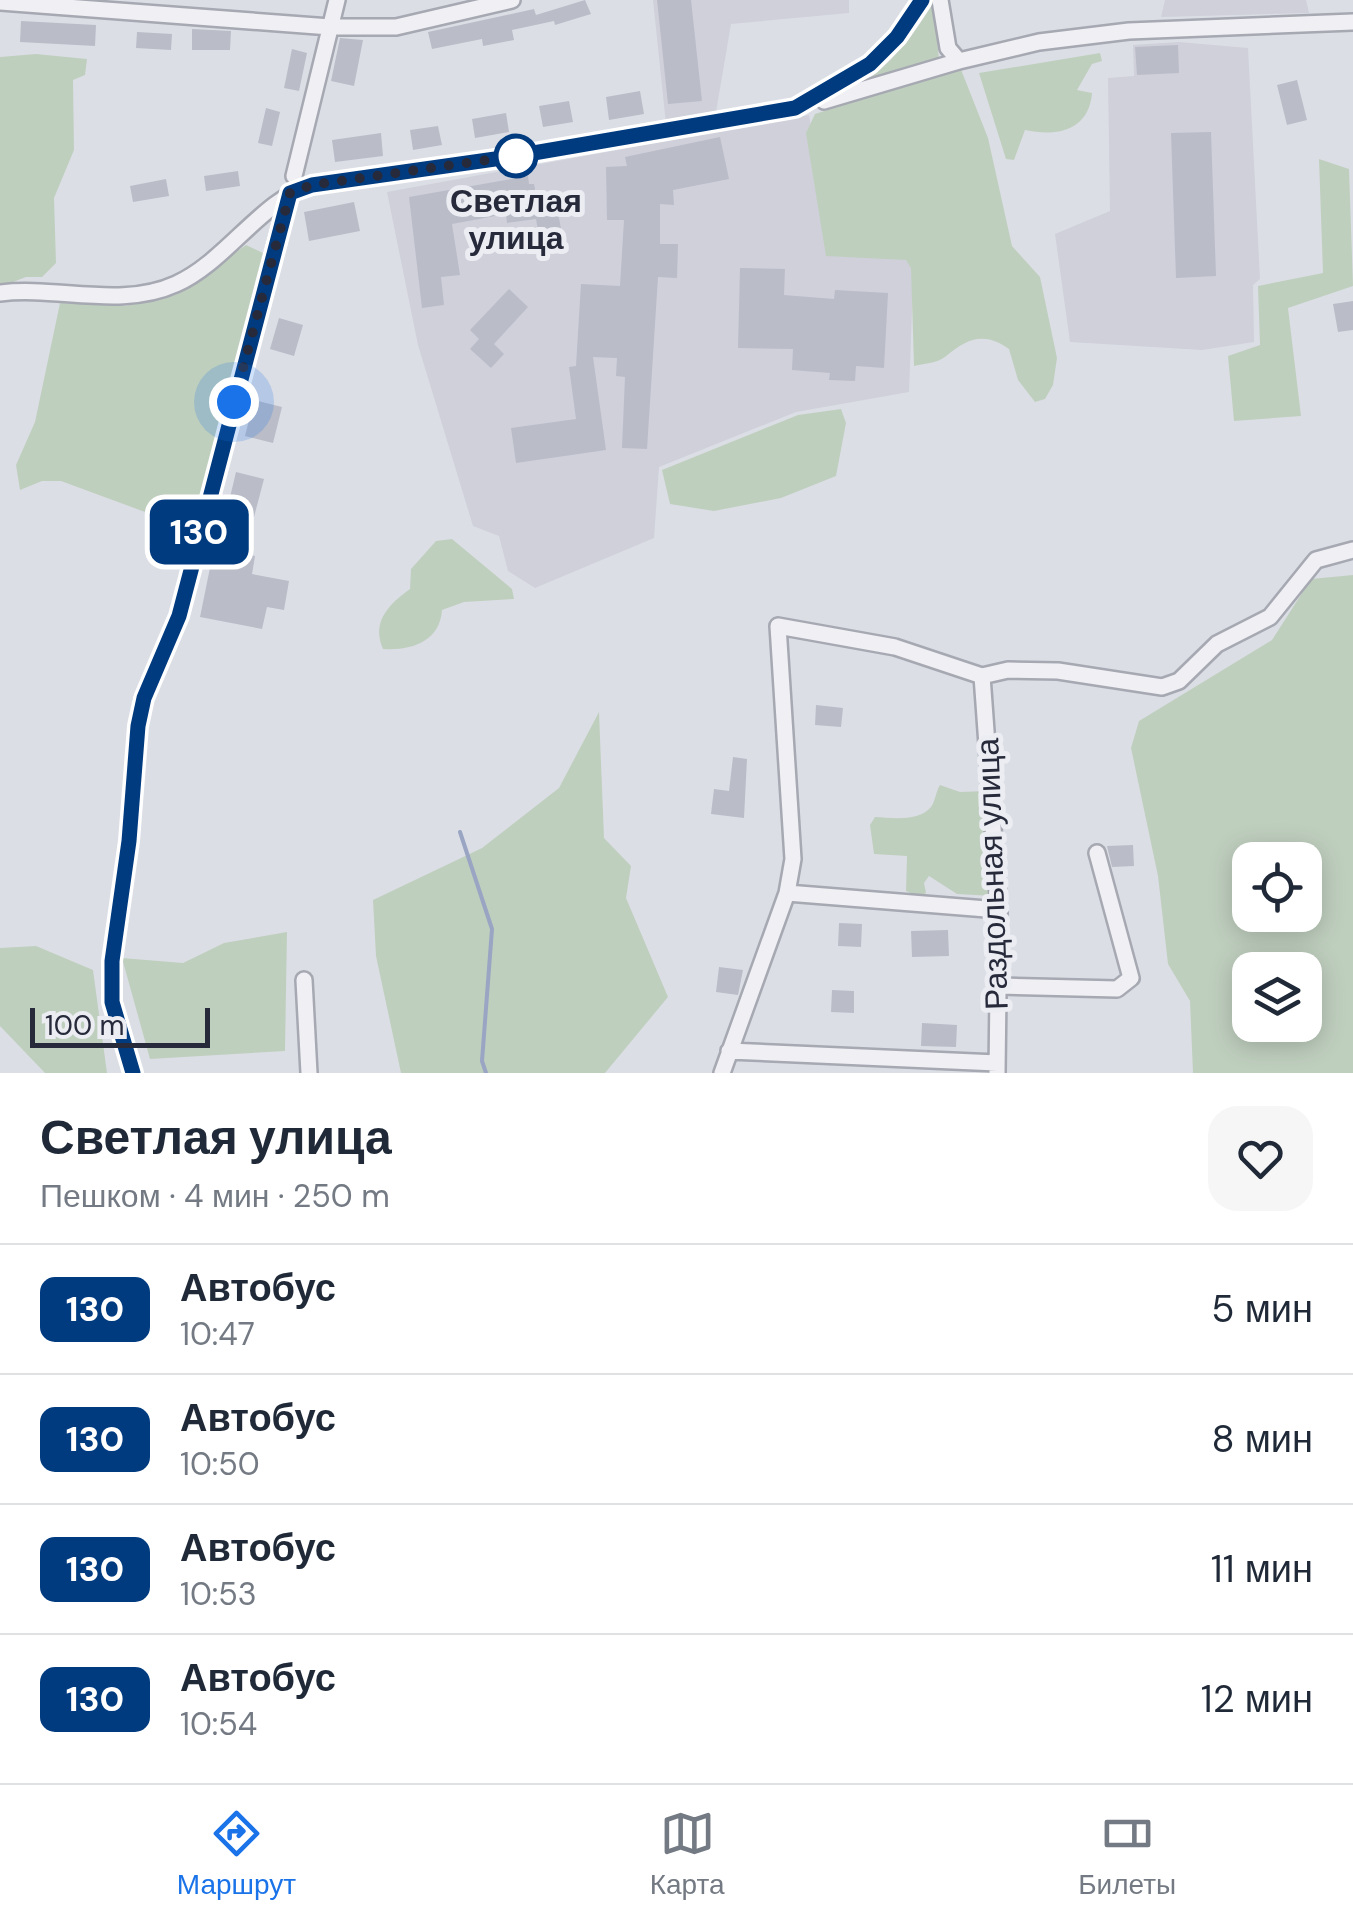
<!DOCTYPE html>
<html lang="ru">
<head>
<meta charset="utf-8">
<style>
  body { margin:0; font-family:"DM Sans",sans-serif; background:#f6f6f7; color:#1f2937; height:100vh; display:flex; flex-direction:column; font-size:38px; white-space:nowrap }
  * { box-sizing:border-box; margin:0 }
  p { font-size:32px; color:#747a83 }
  .icon { flex:none; width:55px; height:55px; fill:none; stroke:currentColor; stroke-width:2; stroke-linecap:round; stroke-linejoin:round }
  .map { position:relative; height:1073px; overflow:hidden }
  .side { display:flex; flex-direction:column; background:#fff; flex:1 }
  .side>* { flex:none }
  .badge { padding:0 20px; border-radius:15px; font-size:35px; line-height:65px }
  .controls { position:absolute; left:1232px; top:842px; display:grid; gap:20px }
  .controls a { display:grid; place-items:center; width:90px; height:90px; border-radius:20px; background:#fff; box-shadow:0 5px 25px #0003; font-size:50px }
  .scale { position:absolute; left:30px; bottom:25px; width:180px; box-sizing:border-box; padding-left:10px; border:5px solid #272a3a; border-top:0; font-size:28px; line-height:35px; white-space:nowrap; color:#272a3a; -webkit-text-stroke:8px #ebedf3; paint-order:stroke }
  .you { position:absolute; width:50px; height:50px; margin:-25px; border:8px solid #fff; border-radius:50%; background:#1a73e8; box-shadow:0 0 0 15px #1a73e833 }
  .map>.badge { position:absolute; translate:-50% -50%; box-shadow:0 0 0 5px #fff }
  .round { display:grid; place-items:center; flex:none; width:105px; height:105px; border-radius:30px; background:#f6f6f7 }
  .headline { display:flex; align-items:center; justify-content:space-between; height:170px; padding:0 40px }
  h1 { font-size:48px; font-weight:700; line-height:75px }
  ul { padding:0; list-style:none }
  li { display:flex; align-items:center; gap:30px; height:130px; padding:0 40px; border-top:2px solid #e0e1e3 }
  li div { flex:1 }
  li b { display:block; font-size:38px }
  li em { font-style:normal }
  li .badge { min-width:110px; font-weight:700; text-align:center }
  .dock { display:flex; justify-content:space-around; align-items:center; height:140px; border-top:2px solid #e0e1e3; background:#fff; font-size:28px; color:#747a83 }
  .dock a { display:grid; justify-items:center; gap:5px }
  .dock .selected { color:#1a73e8 }
  .map>svg:first-child { display:block }
  .built { fill:#cfd0da }
  .green { fill:#bfcfbe; fill-rule:evenodd }
  .lines { fill:none; stroke-linecap:round; stroke-linejoin:round }
  .stream { stroke:#99a5c3; stroke-width:4 }
  .building { fill:#babcc8 }
  .minor-casing { stroke:#a6a8b2; stroke-width:20 }
  .minor { stroke:#efeff4; stroke-width:15 }
  .line-casing { stroke:#fff; stroke-width:22 }
  .line { stroke:#003b80; stroke-width:15 }
  .walk { stroke:#272a3a; stroke-width:10; stroke-dasharray:0 18 }
  .stop-dot { fill:#fff; stroke:#003b80; stroke-width:5 }
  .labels { text-anchor:middle; dominant-baseline:central; stroke-width:10; stroke-linejoin:round; paint-order:stroke }
  .stop-label { font-size:32px; font-weight:bold; fill:#272a3a; stroke:#ebedf3 }
  .street-label { font-size:32px; fill:#272a3a; stroke:#ebedf3 }
</style>
</head>
<body>
<div class="map">
<svg width="1353" height="1073" viewBox="0 0 1353 1073">
  <rect width="100%" height="100%" fill="#dcdee5"/>
  <path class="built" d="M653,0H849V13L731,24L716,112L666,124Z
    M1165,0H1306L1309,13L1161,17Z
    M1179,42L1248,48L1260,279L1253,285L1254,342L1202,350L1070,342L1055,234L1110,211L1108,78L1134,76L1133,45Z
    M809,115L832,252L914,257L909,392L796,412L659,467L654,538L535,588L508,571L499,536L473,526L418,345L387,192Z"/>
  <path class="green" d="M934,1L939,61L856,87C889,68 915,34 934,1Z
    M1100,53L1102,61L1092,64L1077,90L1092,93C1089,131 1056,137 1025,130L1014,160L1006,159L979,73Z
    M36,54L87,59L85,75L73,80L74,150L54,198L56,263L42,277H26L0,287V57Z
    M960,67L988,138L1012,246L1040,277L1057,358L1053,385L1045,399L1035,402L1018,380L1009,349C983,331 967,339 945,357C937,363 923,364 914,366L911,268L906,260L826,256L806,133L815,114Z
    M1319,159L1349,169L1353,286L1288,308L1301,416L1234,421L1228,356L1260,345L1258,286L1323,273Z
    M246,245L263,253L264,259L193,523L183,526L61,481H42L20,490L16,465L35,422L60,303L125,306L175,295Z
    M841,409L846,423L836,476L781,498L714,511L670,504L662,470L798,415Z
    M452,539L512,589L514,599L464,602L442,610C440,641 412,651 383,649C371,622 389,604 410,589L411,569L436,541Z
    M1353,575V1073H1193L1190,1001L1168,964L1158,876L1131,748L1139,721L1272,640L1311,579ZM1250,860H1305V915H1250ZM1250,970H1305V1025H1250Z
    M599,712L604,838L631,866L626,898L668,997L605,1073H401L376,956L373,900L482,848L559,788Z
    M940,785L960,792L985,791L993,896L957,894L929,876L924,883L926,893L919,897L906,891L907,856L874,854L870,825L875,817C891,818 919,822 931,807C935,802 936,791 940,785Z
    M287,932L285,1051L150,1059L122,958L183,963L224,943Z
    M36,946L93,970L107,1073H45L0,1026V948Z"/>
  <g class="lines">
    <path class="stream" d="M460,832L492,929L482,1061L486,1073"/>
  </g>
  <path class="building" d="M585,0L591,14L555,25L554,21L512,30L514,40L483,46L482,39L432,49L428,32L534,9L536,15Z
    M657,0H691L702,101L668,104Z
    M21,21L96,25L95,46L20,42Z
    M192,29L231,31L230,50H192Z
    M137,32L172,34L171,50L136,48Z
    M340,38L363,40L354,86L331,81Z
    M1178,45L1179,73L1137,75L1135,47Z
    M292,49L307,53L299,91L284,88Z
    M1297,80L1307,120L1287,125L1277,85Z
    M640,91L644,114L609,120L606,97Z
    M569,101L573,122L543,127L539,106Z
    M266,108L280,112L272,146L258,143Z
    M506,113L509,132L475,138L472,119Z
    M438,126L442,145L413,150L410,130Z
    M1211,132L1216,276L1176,278L1171,133Z
    M381,133L383,156L335,162L332,140Z
    M720,137L729,179L673,190L674,205L660,204V244H678L677,278L658,277L647,449L622,448L625,377L616,376L617,358L593,357L606,450L516,463L511,428L576,419L569,367L576,366L581,284L620,286L624,220H607L606,167L627,166L625,157Z
    M238,171L240,186L206,191L204,176Z
    M528,176L529,184H534L539,211L557,208L564,244L541,248L536,219L507,223L506,214L452,224L460,275L441,277L444,305L422,308L409,197Z
    M166,179L169,196L133,202L130,186Z
    M354,202L360,231L309,241L304,212Z
    M740,268L785,269L784,295L834,299L835,290L888,293L884,368L856,366L855,381L829,380L830,373L792,370L793,349L738,348Z
    M509,289L528,307L494,344L504,354L491,368L470,349L479,339L470,330Z
    M1353,301V330L1338,332L1333,304Z
    M279,318L303,325L294,356L270,349Z
    M254,400L282,407L273,443L245,436Z
    M236,472L264,479L254,517L227,510Z
    M214,548L255,556L252,574L289,581L284,610L267,607L262,629L200,617Z
    M816,705L843,708L841,727L815,725Z
    M733,757L747,759L744,818L711,814L714,789L729,791Z
    M1133,845L1134,866L1112,867L1107,846Z
    M839,923L862,924L861,947L838,946Z
    M948,930L949,956L912,957L911,931Z
    M719,967L743,970L738,995L716,992Z
    M832,990L854,991V1013L831,1012Z
    M922,1023L957,1025L956,1047L921,1046Z"/>
  <g class="lines">
    <defs>
      <path id="minor" d="M940,0L948,48L959,61L1039,42L1129,31L1353,22
        M0,2L330,27H396L512,0
        M824,101L959,61
        M294,176L337,0
        M0,293C58,286 121,309 176,284C226,262 263,198 313,185L516,156L795,108L870,64L897,37L922,0
        M982,676L999,910L997,1073
        M787,893L999,910
        M304,980L309,1073
        M1000,986L1117,989L1131,978L1097,853
        M729,1051L997,1063
        M133,1073L112,1002V961L129,841L138,726L143,698L179,616L288,197
        M722,1073L787,893L793,859L778,626L895,647L982,676L1008,670L1058,671L1162,687L1179,681L1217,644L1270,617L1316,560L1353,550"/>
    </defs>
    <use href="#minor" class="minor-casing"/>
    <use href="#minor" class="minor"/>
  </g>
  <g class="lines">
    <defs>
      <path id="line" d="M133,1073L112,1002V961L129,841L138,726L144,698L179,616L290,193L312,185L516,156L795,108L870,64L897,37L922,0"/>
    </defs>
    <use href="#line" class="line-casing"/>
    <use href="#line" class="line"/>
    <path class="walk" d="M234,402L290,193L312,185L516,156"/>
  </g>
  <circle class="stop-dot" cx="516" cy="156" r="20"/>
  <g class="labels">
    <g class="stop-label">
      <text x="516" y="201">Светлая<tspan x="516" dy="37">улица</tspan></text>
    </g>
    <g class="street-label">
      <text transform="translate(992 874) rotate(-92)">Раздольная улица</text>
    </g>
  </g>
</svg>
<div class="controls">
<a><svg class="icon" aria-label="locate" viewBox="0 0 24 24"><circle cx="12" cy="12" r="6"/><path d="M12 2v4M12 18v4M2 12h4M18 12h4"/></svg></a>
<a><svg class="icon" aria-label="layers" viewBox="0 0 24 24"><path d="M12 4l9 5-9 5-9-5zM3 14l9 5 9-5"/></svg></a>
</div>
<div class="scale">100 m</div>
<div class="you" style="left:234px;top:402px"></div>
<b class="badge" style="left:199px;top:532px;background:#003b80;color:#fff">130</b>
</div>
<section class="side">
<div class="headline"><div><h1>Светлая улица</h1><p>Пешком · 4 мин · 250 m</p></div><a class="round"><svg class="icon" aria-label="heart" viewBox="0 0 24 24"><path d="M12 20l-8-8c-3-5 5-10 8-4 3-6 11-1 8 4z"/></svg></a></div>
<ul>
<li><span class="badge" style="background:#003b80;color:#fff">130</span><div><b>Автобус</b><p>10:47</p></div><em>5 мин</em></li>
<li><span class="badge" style="background:#003b80;color:#fff">130</span><div><b>Автобус</b><p>10:50</p></div><em>8 мин</em></li>
<li><span class="badge" style="background:#003b80;color:#fff">130</span><div><b>Автобус</b><p>10:53</p></div><em>11 мин</em></li>
<li><span class="badge" style="background:#003b80;color:#fff">130</span><div><b>Автобус</b><p>10:54</p></div><em>12 мин</em></li>
</ul>
</section>
<nav class="dock">
<a class="selected"><svg class="icon" aria-label="directions" viewBox="0 0 24 24"><path d="M12 3l9 9-9 9-9-9zM9 14v-3h6M13 9l2 2-2 2"/></svg>Маршрут</a>
<a><svg class="icon" aria-label="map" viewBox="0 0 24 24"><path d="M3 6l6-2 6 2 6-2v14l-6 2-6-2-6 2zM9 4v14M15 6v14"/></svg>Карта</a>
<a><svg class="icon" aria-label="tickets" viewBox="0 0 24 24"><path d="M3 7h18v10H3zM15 7v10"/></svg>Билеты</a>
</nav>
</body>
</html>
